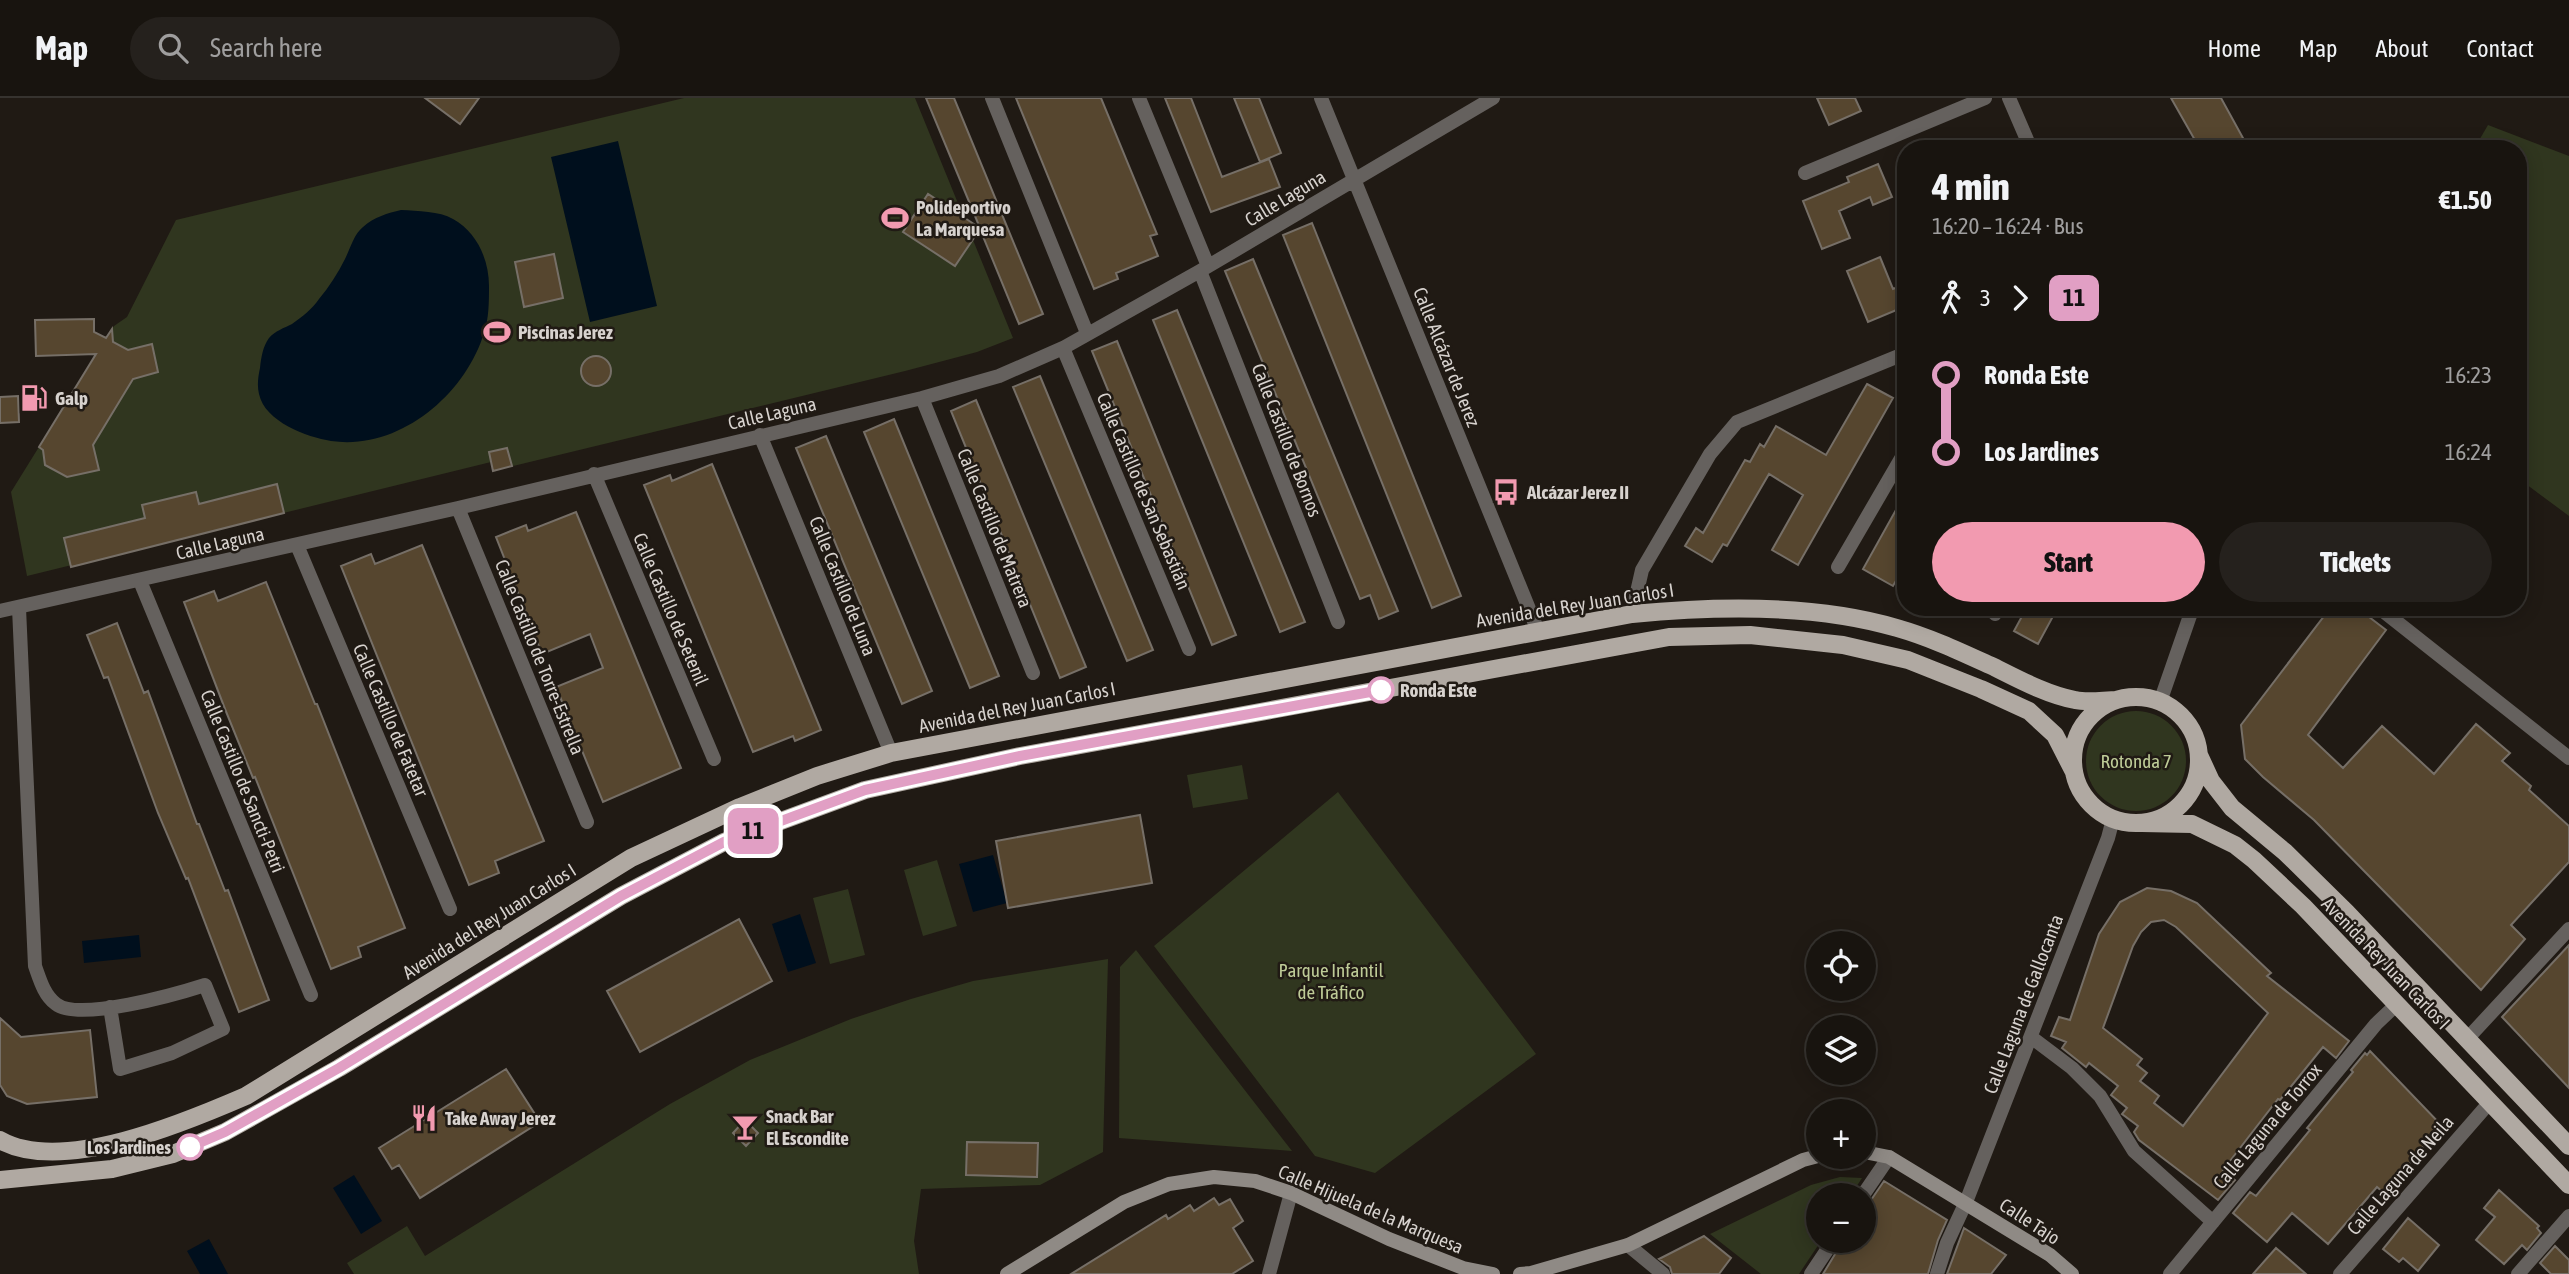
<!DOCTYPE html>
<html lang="en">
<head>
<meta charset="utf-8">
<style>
  body { margin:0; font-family:"Asap Condensed",sans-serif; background:#25211d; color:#f1f3f6; height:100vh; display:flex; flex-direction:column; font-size:26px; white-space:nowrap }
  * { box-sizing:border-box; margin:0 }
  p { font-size:23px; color:#9f9e9e }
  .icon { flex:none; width:38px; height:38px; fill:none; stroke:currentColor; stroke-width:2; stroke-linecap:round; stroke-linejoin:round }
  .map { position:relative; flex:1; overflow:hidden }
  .drawer { position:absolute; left:1897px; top:42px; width:630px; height:476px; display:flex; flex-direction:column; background:#18140f; border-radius:28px; box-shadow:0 4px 18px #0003,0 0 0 2px #36332f }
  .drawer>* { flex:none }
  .badge { padding:0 14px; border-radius:10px; font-size:24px; line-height:46px }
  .tools { position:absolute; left:1806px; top:833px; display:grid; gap:14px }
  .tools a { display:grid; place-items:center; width:70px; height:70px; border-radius:50%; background:#18140f; box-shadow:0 4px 18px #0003,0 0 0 2px #36332f; font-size:35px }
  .map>.badge { position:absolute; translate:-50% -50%; box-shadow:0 0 0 4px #fff }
  .legs { display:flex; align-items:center; gap:10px; height:77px; padding:0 35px; font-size:23px }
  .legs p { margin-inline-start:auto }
  .summary { display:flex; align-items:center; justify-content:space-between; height:119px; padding:0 35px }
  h1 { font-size:38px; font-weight:800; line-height:52px }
  .primary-button { display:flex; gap:14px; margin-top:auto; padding:14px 35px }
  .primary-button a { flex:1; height:80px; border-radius:42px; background:#f29ab0; color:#111; font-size:28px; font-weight:800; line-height:80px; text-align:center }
  .primary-button a+a { background:#25211d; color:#f1f3f6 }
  ul { padding:0 35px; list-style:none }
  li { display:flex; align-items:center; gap:24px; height:77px; font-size:26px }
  li i { display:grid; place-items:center; width:10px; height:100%; margin:0 9px; background:currentColor }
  li i::after { content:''; width:18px; height:18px; margin:-9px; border:5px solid; border-radius:50%; background:#18140f }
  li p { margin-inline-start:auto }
  li:first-child i { background:linear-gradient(#0000 50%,currentColor 0) }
  li:last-child i { background:linear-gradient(currentColor 50%,#0000 0) }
  header { display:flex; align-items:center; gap:42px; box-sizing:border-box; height:98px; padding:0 35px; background:#18140f; border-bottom:2px solid #36332f }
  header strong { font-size:33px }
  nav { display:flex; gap:38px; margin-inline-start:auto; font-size:24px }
  .search { width:490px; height:63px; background:#25211d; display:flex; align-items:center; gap:18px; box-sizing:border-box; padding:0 24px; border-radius:38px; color:#9f9e9e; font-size:26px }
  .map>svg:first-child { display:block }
  .green { fill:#30361f }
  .water { fill:#000f1d }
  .building { fill:#56462f; stroke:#766f67; stroke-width:2; fill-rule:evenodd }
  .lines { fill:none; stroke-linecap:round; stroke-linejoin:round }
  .street { stroke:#65615e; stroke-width:14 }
  .secondary { stroke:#8f8a85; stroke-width:14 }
  .primary { stroke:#b0a9a2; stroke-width:18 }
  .line-1-casing { stroke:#fff; stroke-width:16 }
  .line-1 { stroke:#e19fc4; stroke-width:10 }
  .stop-1-dot { fill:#fff; stroke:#e19fc4; stroke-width:3.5 }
  .labels { text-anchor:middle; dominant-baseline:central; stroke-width:5; stroke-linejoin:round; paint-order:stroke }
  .street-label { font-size:19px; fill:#d7d2ce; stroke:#201a14 }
  .poi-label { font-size:19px; font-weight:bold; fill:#d7d2ce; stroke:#201a14; text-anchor:start }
  .stop-label { font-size:19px; font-weight:bold; fill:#d7d2ce; stroke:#201a14; text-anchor:start }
  .park-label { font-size:19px; fill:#becb97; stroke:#201a14 }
</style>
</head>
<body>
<header>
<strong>Map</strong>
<div class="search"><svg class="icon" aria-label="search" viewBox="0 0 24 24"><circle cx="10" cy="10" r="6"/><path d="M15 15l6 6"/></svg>Search here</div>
<nav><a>Home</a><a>Map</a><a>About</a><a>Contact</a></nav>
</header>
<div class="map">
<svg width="2569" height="1176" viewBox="0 0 2569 1176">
  <rect width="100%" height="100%" fill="#201a14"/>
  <path class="green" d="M684,0H915L1013,240L977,254L905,273L493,373L491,364L27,478L11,394L114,228L127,219L176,122Z
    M2488,27L2569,58V418L2518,380V51H2474Z
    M2086 663a50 50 0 1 1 100 0a50 50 0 1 1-100 0Z
    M1242,667L1248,701L1193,710L1187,677Z
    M1338,694L1536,956L1375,1075L1315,1058L1154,848Z
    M937,762L957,828L923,838L904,772Z
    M848,791L865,857L830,866L813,800Z
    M1136,852L1292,1053L1119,1040L1120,869Z
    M1108,861L1103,1054L1040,1087L921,1091L914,1143L919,1176H354L347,1165L407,1128L425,1158L670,1006L750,962L851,921L911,901L973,883Z
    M1840,1079L1862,1080L1851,1097H1818V1143H1821L1799,1176H1761L1710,1136L1811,1087Z"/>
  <path class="water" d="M618,43L657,208L590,224L551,59Z
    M401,112C418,113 439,113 453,121C477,134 489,162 489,188C489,203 489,221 484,235C465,297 399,353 331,343C307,339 265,324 259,296C257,288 258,279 260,270C261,260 263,248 269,240C275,233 284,230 292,226C302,219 312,211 319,201C329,189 338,175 345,161C350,151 354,136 363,129C374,119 388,115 401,112Z
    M993,757L1007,805L973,814L959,766Z
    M800,816L816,865L788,874L772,826Z
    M139,837L141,859L84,865L82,843Z
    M354,1077L382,1123L361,1136L333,1090Z
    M209,1141L228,1176H200L187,1153Z"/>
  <path class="building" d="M425,0H479L460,26Z
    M926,0H954L1043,216L1019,226L980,131L955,168L903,134L928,96L980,130Z
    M1016,0H1101L1157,136L1150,138L1158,158L1116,175L1118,181L1094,191Z
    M1165,0H1191L1222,79L1269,61L1280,89L1211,114Z
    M1234,0H1259L1281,55L1260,64Z
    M1817,0H1855L1861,13L1829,27Z
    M2171,0H2221L2249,51H2200Z
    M1878,66L1892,99L1873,107L1870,99L1839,113L1850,140L1822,151L1803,103L1849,84L1847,79Z
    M1312,125L1461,498L1432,510L1283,137Z
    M554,156L563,200L524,209L515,164Z
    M1880,159L1893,191L1906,186V208L1868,224L1847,173Z
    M1253,161L1398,513L1379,521L1370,497L1360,501L1225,173Z
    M1177,212L1305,524L1280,534L1153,222Z
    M94,221V234L106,240L112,231L113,244L128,252L152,246L158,274L133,281L93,347L99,372L67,379L45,367L43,352L39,349L96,256L36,258L35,222Z
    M1117,243L1236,537L1212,547L1092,253Z
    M581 273a15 15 0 1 1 30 0a15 15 0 1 1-30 0Z
    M1040,278L1153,552L1127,563L1013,289Z
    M1867,286L1893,300L1798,467L1772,452L1803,397L1769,376L1727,448L1723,446L1712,464L1685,448L1696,430L1703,435L1745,362L1750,364L1760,346L1764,349L1776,328L1826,357Z
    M18,298L19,324L0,325V299Z
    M976,302L1086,569L1060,580L951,313Z
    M894,321L999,578L970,590L864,334Z
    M826,338L932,593L902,606L796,350Z
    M507,350L512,368L493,373L489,354Z
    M712,366L821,632L795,643L793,638L753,654L644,387L670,377L672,383Z
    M277,386L284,415L71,469L64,440L145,420L142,407L196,394L199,406Z
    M1906,394V465L1893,488L1863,471Z
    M576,414L681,670L603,704L556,589L603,570L590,536L542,556L496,439L526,427L528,433Z
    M422,447L544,743L495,763L499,775L469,787L341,468L371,456L375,466Z
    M266,484L315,606H317L405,830L358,849L361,859L331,871L255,679L253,680L225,611L184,504L214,493L218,503Z
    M2027,509H2058L2038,546L2014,533Z
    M2331,509H2356L2386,532L2308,637L2343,670L2382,628L2434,676L2476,626L2510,655L2502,663L2531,688L2529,692L2569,728V764L2511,827L2525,841L2481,892L2314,722L2263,679L2245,661L2241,627Z
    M117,525L144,595L148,593L197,726H199L225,793L228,792L269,902L239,914L188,780L186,781L158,715L108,579L104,580L87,537Z
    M1140,717L1152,785L1008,810L996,743Z
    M2147,790L2171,793L2197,805L2271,875L2267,878L2349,943L2336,960L2323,949L2280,1002L2278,1001L2223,1072L2235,1082L2218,1102L2139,1042L2134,1034L2138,1028L2122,1016L2127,1010L2111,997L2118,988L2089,965L2086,969L2062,950L2066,944L2051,938L2059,919L2070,922L2099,836L2120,804ZM2164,822L2176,829L2268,915L2183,1028L2154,1005L2159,998L2140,983L2147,975L2137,967L2142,961L2103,930L2133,848L2141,834L2151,824Z
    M739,821L772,883L640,954L607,893Z
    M2569,847V990L2502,919Z
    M0,920L21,939L90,932L97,999L27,1006L7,998L0,987Z
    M2370,953L2445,1031L2433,1045L2429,1042L2385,1096L2377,1089L2328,1146L2292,1115L2267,1144L2233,1115L2250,1094L2256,1098L2310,1032L2307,1030L2353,974L2351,972L2365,955L2367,957Z
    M506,971L540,1024L420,1100L399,1067L392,1071L379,1050Z
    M745,1022L758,1035L746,1048L733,1035Z
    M967,1044L1038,1045L1037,1079L966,1077Z
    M1884,1083L1947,1122L1938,1142L1928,1176H1823L1843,1143H1864V1107L1871,1102Z
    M2499,1092L2539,1128L2537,1130L2541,1135L2527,1152L2522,1147L2504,1166L2476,1142L2495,1119L2484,1110Z
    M1214,1100L1219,1107L1230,1101L1243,1123L1233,1130L1253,1163L1232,1176H1071L1166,1117L1168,1121L1190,1107L1194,1113Z
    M2408,1120L2439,1147L2418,1173L2403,1160L2399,1164L2383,1151Z
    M1964,1130L2006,1157L1991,1176H1947Z
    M1704,1138L1731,1160L1719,1176H1672L1670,1169L1659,1161Z
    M2555,1148L2569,1162V1176H2551L2540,1165Z
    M2276,1150L2306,1176H2253Z"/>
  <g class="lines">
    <path class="street" d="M992,0L1087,235
      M1139,0L1208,168
      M1321,0L1538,533
      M2009,0L2031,51
      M1805,75L1985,0
      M1200,173L1338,524
      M1063,250L1189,551
      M922,300L1033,575
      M760,337L891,655
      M594,376L714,661
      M458,410L587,724
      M297,447L450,811
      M1838,469L1906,352
      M140,483L311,897
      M2378,509L2569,660
      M19,510L35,868C40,882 44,897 56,906C79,924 177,896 205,887L223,931L172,955L120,971L110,909
      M0,513L458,410L922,300L999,278L1063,250L1200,173L1493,0
      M1632,516L1642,472L1710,356L1737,324L1906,255
      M1995,516L1999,509
      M2160,604L2193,509
      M2031,939L2072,970L2100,998L2134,1053L2213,1124
      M2467,941L2569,831
      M1863,1097L1889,1059
      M1628,1147L1663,1176
      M1269,1176L1291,1095
      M1811,1176L1833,1143
      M1937,1176L1947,1145L1966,1104L2108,740L2113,721
      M2170,1176L2376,926L2397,906
      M2340,1176L2490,1004
      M2518,1176L2569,1118"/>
    <path class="secondary" d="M1864,1054L1889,1059L2050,1157L2072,1176
      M1007,1176L1124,1104L1169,1086L1214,1079L1255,1083L1291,1095L1389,1141L1463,1170L1493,1176
      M1520,1176L1531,1175L1628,1147L1803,1062L1818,1058"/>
    <path class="primary" d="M2073 662a63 63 0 1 1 126 0a63 63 0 1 1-126 0Z
      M2199,657L2211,683L2232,710L2285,754L2347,815L2569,1048
      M2142,725L2192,726L2235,747L2254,762L2303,808L2569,1087
      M0,1042C62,1077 186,1024 246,998L631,760L740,709L817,678L891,655L1632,516C1715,508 1817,506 1897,530C1932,540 1963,555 1996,570C2020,582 2048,597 2075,602C2088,605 2104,602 2117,602
      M0,1082L112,1071L173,1056L225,1034L339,970L621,798L724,744L865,692L1020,658L1669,539L1750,537L1843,547L1908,562L1981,591L2029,613L2055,637L2074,674"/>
  </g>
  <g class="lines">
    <defs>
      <path id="line-1" d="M190,1049L225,1034L339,970L621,798L724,744L865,692L1020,658L1381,592"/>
    </defs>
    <use href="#line-1" class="line-1-casing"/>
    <use href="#line-1" class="line-1"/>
  </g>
  <defs>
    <symbol id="stadium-bare" viewBox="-9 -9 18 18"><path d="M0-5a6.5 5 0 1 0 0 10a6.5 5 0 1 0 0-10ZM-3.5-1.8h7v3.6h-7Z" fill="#f29ab0" stroke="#201a14" stroke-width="2.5" paint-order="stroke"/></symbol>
    <symbol id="fuel-bare" viewBox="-9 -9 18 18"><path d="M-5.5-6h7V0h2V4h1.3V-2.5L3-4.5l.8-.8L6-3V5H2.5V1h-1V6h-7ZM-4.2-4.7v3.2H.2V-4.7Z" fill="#f29ab0" stroke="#201a14" stroke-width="2.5" paint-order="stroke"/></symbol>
    <symbol id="bus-bare" viewBox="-9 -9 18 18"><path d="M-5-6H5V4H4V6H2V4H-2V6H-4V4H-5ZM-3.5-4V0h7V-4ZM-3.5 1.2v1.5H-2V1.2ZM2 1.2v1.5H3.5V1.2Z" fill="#f29ab0" stroke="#201a14" stroke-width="2.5" paint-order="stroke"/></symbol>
    <symbol id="restaurant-bare" viewBox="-9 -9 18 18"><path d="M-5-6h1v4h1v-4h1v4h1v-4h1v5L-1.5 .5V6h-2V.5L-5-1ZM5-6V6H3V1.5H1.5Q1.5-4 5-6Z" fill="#f29ab0" stroke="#201a14" stroke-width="2.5" paint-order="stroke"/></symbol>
    <symbol id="bar-bare" viewBox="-9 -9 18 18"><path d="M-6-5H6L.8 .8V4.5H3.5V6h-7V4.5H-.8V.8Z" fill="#f29ab0" stroke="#201a14" stroke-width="2.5" paint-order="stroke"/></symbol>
  </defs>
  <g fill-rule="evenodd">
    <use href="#stadium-bare" x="876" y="101" width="38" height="38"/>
    <use href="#stadium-bare" x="478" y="215" width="38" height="38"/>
    <use href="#fuel-bare" x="15" y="281" width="38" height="38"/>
    <use href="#bus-bare" x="1487" y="375" width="38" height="38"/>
    <use href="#restaurant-bare" x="405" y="1001" width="38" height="38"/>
    <use href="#bar-bare" x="726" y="1010" width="38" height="38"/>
  </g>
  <g class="stop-1-dot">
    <circle cx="1381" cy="592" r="12"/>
    <circle cx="190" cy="1049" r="12"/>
  </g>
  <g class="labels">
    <g class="street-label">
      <text transform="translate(1285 100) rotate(-31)">Calle Laguna</text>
      <text transform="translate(1447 259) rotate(68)">Calle Alcázar de Jerez</text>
      <text transform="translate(772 315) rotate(-13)">Calle Laguna</text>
      <text transform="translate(1287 342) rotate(69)">Calle Castillo de Bornos</text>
      <text transform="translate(1144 393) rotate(67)">Calle Castillo de San Sebastián</text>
      <text transform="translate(995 430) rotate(68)">Calle Castillo de Matrera</text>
      <text transform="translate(220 445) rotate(-13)">Calle Laguna</text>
      <text transform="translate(843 488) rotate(68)">Calle Castillo de Luna</text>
      <text transform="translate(1575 507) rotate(-9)">Avenida del Rey Juan Carlos I</text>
      <text transform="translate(671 511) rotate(67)">Calle Castillo de Setenil</text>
      <text transform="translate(540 559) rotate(68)">Calle Castillo de Torre-Estrella</text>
      <text transform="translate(1017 609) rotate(-11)">Avenida del Rey Juan Carlos I</text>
      <text transform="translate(391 622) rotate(67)">Calle Castillo de Fatetar</text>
      <text transform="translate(243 683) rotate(68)">Calle Castillo de Sancti-Petri</text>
      <text transform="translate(489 823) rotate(-32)">Avenida del Rey Juan Carlos I</text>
      <text transform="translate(2386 865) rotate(46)">Avenida Rey Juan Carlos I</text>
      <text transform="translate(2023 906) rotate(-69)">Calle Laguna de Gallocanta</text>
      <text transform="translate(2267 1028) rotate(-50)">Calle Laguna de Torrox</text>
      <text transform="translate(2400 1077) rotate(-49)">Calle Laguna de Neila</text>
      <text transform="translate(1371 1111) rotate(23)">Calle Hijuela de la Marquesa</text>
      <text transform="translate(2030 1123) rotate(33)">Calle Tajo</text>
    </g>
    <g class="poi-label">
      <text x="916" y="109">Polideportivo<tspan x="916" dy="22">La Marquesa</tspan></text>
      <text x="518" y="234">Piscinas Jerez</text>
      <text x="55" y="300">Galp</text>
      <text x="1527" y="394">Alcázar Jerez II</text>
      <text x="766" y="1018">Snack Bar<tspan x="766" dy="22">El Escondite</tspan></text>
      <text x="445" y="1020">Take Away Jerez</text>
    </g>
    <g class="stop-label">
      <text x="1400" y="592">Ronda Este</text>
      <text x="171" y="1049" text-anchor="end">Los Jardines</text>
    </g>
    <g class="park-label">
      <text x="2136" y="663">Rotonda 7</text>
      <text x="1331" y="872">Parque Infantil<tspan x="1331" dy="22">de Tráfico</tspan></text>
    </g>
  </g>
</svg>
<div class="tools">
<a><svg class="icon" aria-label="locate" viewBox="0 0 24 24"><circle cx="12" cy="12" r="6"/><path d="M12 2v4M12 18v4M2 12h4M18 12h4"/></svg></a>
<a><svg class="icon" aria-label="layers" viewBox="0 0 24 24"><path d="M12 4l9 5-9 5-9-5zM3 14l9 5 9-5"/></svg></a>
<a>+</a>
<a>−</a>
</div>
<b class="badge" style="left:753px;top:733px;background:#e19fc4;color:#111">11</b>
<section class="drawer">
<div class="summary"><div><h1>4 min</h1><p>16:20 – 16:24 · Bus</p></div><b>€1.50</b></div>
<div class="legs"><svg class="icon" aria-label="walk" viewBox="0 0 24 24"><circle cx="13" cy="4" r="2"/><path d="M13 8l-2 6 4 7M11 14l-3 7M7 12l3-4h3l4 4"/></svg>3<svg class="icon" aria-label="forward" viewBox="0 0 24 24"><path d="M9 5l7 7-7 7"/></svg><b class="badge" style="background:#e19fc4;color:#111">11</b></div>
<ul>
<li><i style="color:#e19fc4"></i><b>Ronda Este</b><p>16:23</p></li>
<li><i style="color:#e19fc4"></i><b>Los Jardines</b><p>16:24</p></li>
</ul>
<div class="primary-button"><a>Start</a><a>Tickets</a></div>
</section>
</div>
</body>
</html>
